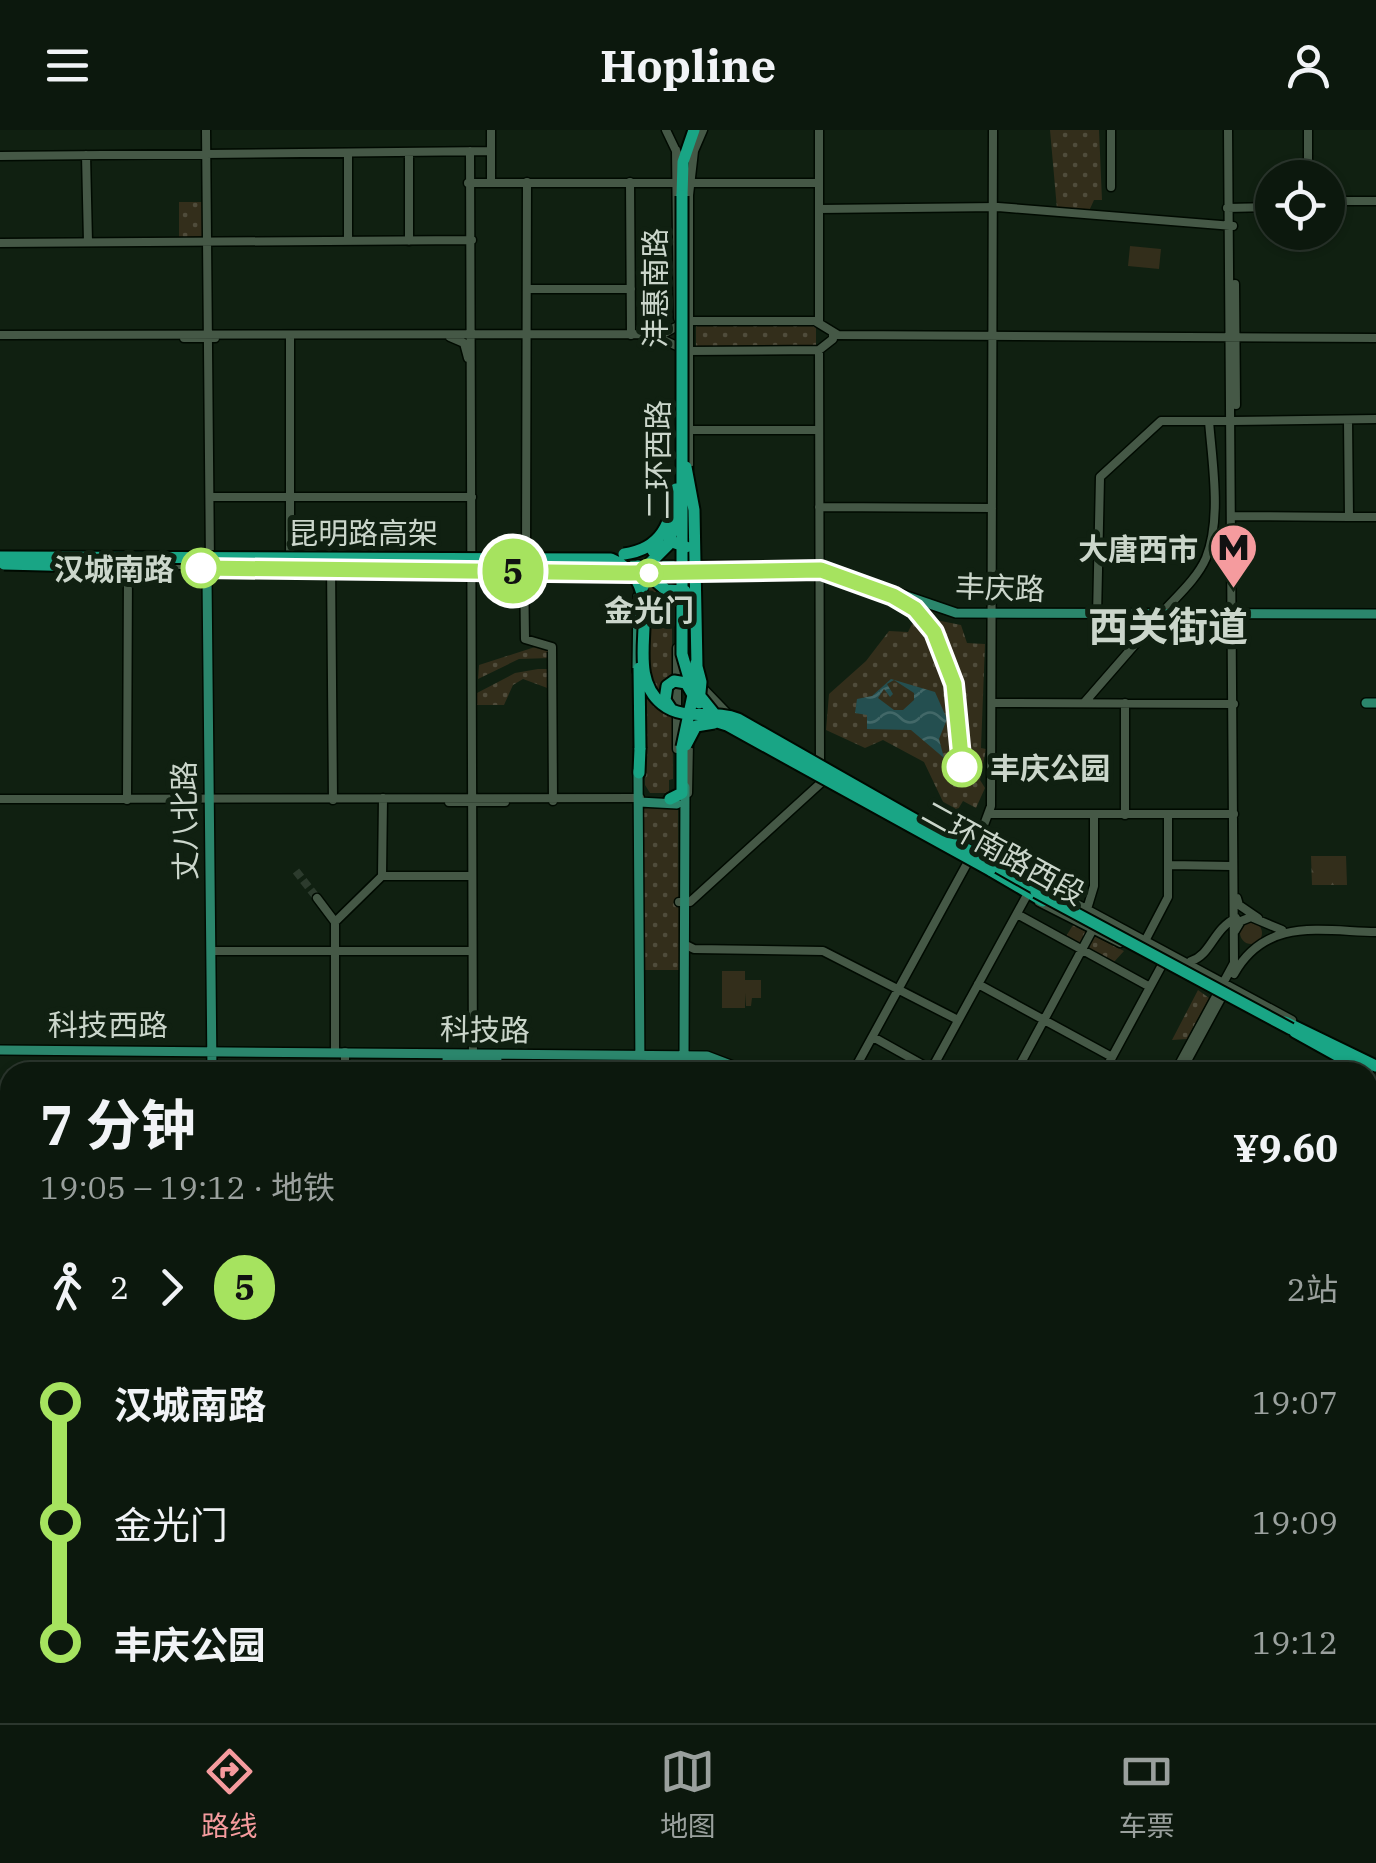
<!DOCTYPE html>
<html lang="zh">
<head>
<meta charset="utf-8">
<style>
  body { margin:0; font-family:"IBM Plex Serif","Noto Sans SC",serif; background:#152116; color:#f1f3f6; height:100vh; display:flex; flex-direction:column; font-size:38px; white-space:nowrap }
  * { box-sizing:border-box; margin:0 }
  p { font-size:32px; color:#9aa09d }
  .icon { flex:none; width:55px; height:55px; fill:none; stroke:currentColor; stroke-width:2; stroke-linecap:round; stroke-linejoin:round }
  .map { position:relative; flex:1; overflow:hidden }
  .details { position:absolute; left:0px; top:932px; width:1378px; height:662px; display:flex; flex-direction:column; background:#0c180d; border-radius:30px 30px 0 0; box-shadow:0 2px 8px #0004,0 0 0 2px #2c372e }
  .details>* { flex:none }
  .badge { padding:0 20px; border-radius:32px; font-size:35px; line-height:65px }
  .controls { position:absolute; left:1255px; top:30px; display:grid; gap:20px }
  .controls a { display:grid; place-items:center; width:90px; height:90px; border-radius:50%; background:#0c180d; box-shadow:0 2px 8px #0004,0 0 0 2px #2c372e; font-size:50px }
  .map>.badge { position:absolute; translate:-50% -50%; box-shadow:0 0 0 5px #fff }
  .legs { display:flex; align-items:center; gap:15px; height:110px; padding:0 40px; font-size:32px }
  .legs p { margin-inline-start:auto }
  .head { display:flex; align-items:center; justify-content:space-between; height:170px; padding:0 40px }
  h1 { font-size:55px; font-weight:700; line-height:75px }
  ul { padding:0 40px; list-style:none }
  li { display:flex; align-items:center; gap:35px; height:120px; font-size:38px }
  li i { display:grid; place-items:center; width:15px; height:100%; margin:0 12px; background:currentColor }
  li i::after { content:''; width:25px; height:25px; margin:-12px; border:8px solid; border-radius:50%; background:#0c180d }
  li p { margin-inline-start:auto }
  li:first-child i { background:linear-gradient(#0000 50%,currentColor 0) }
  li:last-child i { background:linear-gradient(currentColor 50%,#0000 0) }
  header { display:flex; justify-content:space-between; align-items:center; height:130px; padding:0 40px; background:#0c180d; font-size:45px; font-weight:700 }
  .tabs { display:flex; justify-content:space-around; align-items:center; height:140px; border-top:2px solid #2c372e; background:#0c180d; font-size:28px; color:#9aa09d }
  .tabs a { display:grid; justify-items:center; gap:5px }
  .tabs .on { color:#f59b9e }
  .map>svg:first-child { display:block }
  .green { fill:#332e1b }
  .forest { fill:url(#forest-firs) }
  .park { fill:url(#park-dots) }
  .water { fill:url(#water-waves); fill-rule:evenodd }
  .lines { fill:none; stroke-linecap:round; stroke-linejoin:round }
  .secondary-tunnel { stroke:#2c3b2d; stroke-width:8; stroke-dasharray:8 4; stroke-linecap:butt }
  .secondary-casing { stroke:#000a01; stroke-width:11 }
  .primary-casing { stroke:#000a01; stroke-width:12 }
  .highway-casing { stroke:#000a01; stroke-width:15 }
  .secondary { stroke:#455846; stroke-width:8 }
  .primary { stroke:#2b866c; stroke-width:9 }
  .highway { stroke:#19a585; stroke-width:11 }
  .highway-bridge-casing { stroke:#000a01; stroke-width:15; stroke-linecap:butt }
  .highway-bridge { stroke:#19a585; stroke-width:11 }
  .line-1-casing { stroke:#fff; stroke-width:22 }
  .line-1 { stroke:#a6e35f; stroke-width:15 }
  .stop-1-dot { fill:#fff; stroke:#a6e35f; stroke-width:5 }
  .labels { text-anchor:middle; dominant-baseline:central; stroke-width:10; stroke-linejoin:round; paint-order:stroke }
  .street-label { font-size:30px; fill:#cbd6cb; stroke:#102011 }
  .poi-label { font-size:30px; font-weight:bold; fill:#cbd6cb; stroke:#102011; text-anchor:end }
  .stop-label { font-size:30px; font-weight:bold; fill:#cbd6cb; stroke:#102011; text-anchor:end }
  .district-label { font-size:40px; font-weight:bold; fill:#cbd6cb; stroke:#102011 }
</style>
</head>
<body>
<header><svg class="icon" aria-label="menu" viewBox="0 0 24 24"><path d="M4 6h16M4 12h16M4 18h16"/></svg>Hopline<svg class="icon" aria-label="person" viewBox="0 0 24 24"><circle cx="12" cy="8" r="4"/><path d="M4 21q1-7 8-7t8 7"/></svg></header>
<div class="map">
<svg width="1376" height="1593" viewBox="0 0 1376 1593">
  <defs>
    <pattern id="forest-firs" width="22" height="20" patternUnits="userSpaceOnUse" patternTransform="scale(2.5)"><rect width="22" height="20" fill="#332e1b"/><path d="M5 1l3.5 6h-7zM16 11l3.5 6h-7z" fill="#4f4c3b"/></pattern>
    <pattern id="park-dots" width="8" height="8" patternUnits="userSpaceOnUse" patternTransform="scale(2.5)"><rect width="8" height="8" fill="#332e1b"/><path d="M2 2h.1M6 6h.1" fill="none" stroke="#4f4c3b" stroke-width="1.8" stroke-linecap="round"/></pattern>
    <pattern id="water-waves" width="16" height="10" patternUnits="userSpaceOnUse" patternTransform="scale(2.5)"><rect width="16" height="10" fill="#244f50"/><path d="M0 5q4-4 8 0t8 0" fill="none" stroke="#426868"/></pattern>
  </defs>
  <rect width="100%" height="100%" fill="#102011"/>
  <path class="green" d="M1130,116L1161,119L1159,139L1128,136Z
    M1240 803a11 11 0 1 1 22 0a11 11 0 1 1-22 0Z
    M722,841H745V850H761V868H752L751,876H746L745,863V878H722Z"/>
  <path class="forest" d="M1311,726H1346L1347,755H1312Z"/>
  <path class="park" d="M1050,0H1099L1102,70H1094L1089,81L1057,79Z
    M179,72H204V108H179Z
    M696,194H816V217L696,218Z
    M647,450L672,464V488L668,489V497L672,498L673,649L669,650V663H650L645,655Z
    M916,486L961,495L967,513L985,514L981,618L986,619L980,650L985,658L976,678L963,671L957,681L944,674L924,632L883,610L865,618L826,600L829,564L866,531L889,501L908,502Z
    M535,517L551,519V528L519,529L478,549L479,535Z
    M538,539H550V559L523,549L513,555L504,575H477V563L515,543Z
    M647,675H673L678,680L679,840H643V680Z
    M1073,795L1124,821L1113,833L1065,808Z
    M1198,860L1209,868L1187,909L1172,910Z"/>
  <path class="water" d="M891,549L935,562L947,589L939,609L944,628L911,600L867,599V585L855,583L857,569L872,566ZM894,550L914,563V570L903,580H894L878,568L884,559L890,567L893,564L887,554Z"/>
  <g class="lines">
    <path class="secondary-tunnel" d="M296,741L317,768"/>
    <defs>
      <path id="secondary" d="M491,0V53
        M666,0L677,23
        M1111,0V57
        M1308,0V48
        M676,20L678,188
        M470,21L473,942
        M86,25L88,112
        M409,25V111
        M0,26L491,21
        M348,26V110
        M630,52L631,205
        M468,53H678
        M692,53H819
        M1328,71H1376
        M1227,78L1272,77
        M819,79L998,77L1233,96
        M0,113L472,110
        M1235,154L1236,275
        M527,159H631
        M819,192V0
        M0,205L663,204L687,191H815L838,205L1376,208
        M290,205V423
        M450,207L464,213L468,228
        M184,208H215
        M659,208L688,221L819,220L833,209V203
        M819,220L820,634
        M1233,291L1376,289
        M688,300H819
        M689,339V65L694,21L703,0
        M210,367H472
        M819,377L992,378
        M689,383V419
        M1232,386L1349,387L1348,290
        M1349,387H1376
        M526,425L527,52
        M331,434L333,670
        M524,434L525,509L552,517L553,671
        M164,435H210L206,0
        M690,458L693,538
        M1161,484C1176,467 1197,449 1206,428C1222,389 1212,331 1209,291
        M1097,487L1100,347L1161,291H1231
        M677,518V619
        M701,556L729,585
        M993,573L1234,574
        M1084,573L1158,488
        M1125,573V685
        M688,663L689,612
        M0,669L640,668
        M127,670L128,440
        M449,672H505
        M989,684H1234
        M1169,735L1231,736
        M1014,740L1292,890
        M382,746H472
        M317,768L335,792V922
        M1237,768L1239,775L1258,788
        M679,772H690L823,651
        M1039,772L1120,813
        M1087,779L1094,756V685
        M1017,784L1150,857
        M335,792L382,746L383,668
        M1235,801L1241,791L1251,787L1282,800
        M1145,811L1168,767V684
        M686,815L694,819L823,821L958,890
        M211,821H469
        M1191,831C1211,825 1213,799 1236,788
        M1234,844C1266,787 1320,801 1376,802
        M978,854L1112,927
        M873,907L932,940
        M345,922V942
        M853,942L975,719L991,676L993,0
        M930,942L1027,765
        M1016,942L1093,799
        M1104,942L1162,835
        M1175,942L1234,833L1228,0
        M1181,942L1225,861
        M0,983H10
        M1368,1030L1376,1014
        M1368,1149L1376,1153
        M0,1301H10
        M0,1400H10
        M0,1488H10
        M134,1585L135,1593
        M239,1585L240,1593
        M346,1585V1593
        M914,1585L929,1593
        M1348,1585L1363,1593
        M472,1593V1585
        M753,1593L757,1585
        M823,1593L827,1585
        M830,1593L834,1585
        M943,1593L947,1585
        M1062,1593L1066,1585"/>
      <path id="primary" d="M364,434L819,436L956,483L1376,484
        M637,541L638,466
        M1366,573H1376
        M638,641L640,942
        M639,672L677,674
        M0,920L707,926L749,942
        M447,929L497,930
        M684,929L685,657
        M687,932L721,933
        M639,935H683
        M212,942L207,446L210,435L233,434
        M1368,1280L1376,1285
        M1368,1436L1376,1420
        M245,1585L246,1593
        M640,1585V1593
        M684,1585V1593
        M1278,1593L1283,1585"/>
      <path id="highway" d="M682,66L683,32L694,0
        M124,437L167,439
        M229,439L253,437
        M639,643L640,618
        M670,669L682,663V617
        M990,740L1043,771
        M1285,892L1376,936
        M1295,902L1367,942"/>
    </defs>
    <use href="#secondary" class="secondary-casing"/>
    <use href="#primary" class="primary-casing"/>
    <use href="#highway" class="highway-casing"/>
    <use href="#secondary" class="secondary"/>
    <use href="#primary" class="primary"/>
    <use href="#highway" class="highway"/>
    <defs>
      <path id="highway-bridge" d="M682,66V524L691,555L716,586
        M686,337L694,380L697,537
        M653,421L673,412L686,417
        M624,424C662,419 671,393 676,359
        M0,427L611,429C677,457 616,537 662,574C684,592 713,579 738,589L1042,762
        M4,434L124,437
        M638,436L666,460L685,461
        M253,437L369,433
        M643,457L644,439L668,415L676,387
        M696,533L701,552L699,573
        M639,538L640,618
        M671,579L665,570L667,556L674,551L686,553L693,565L682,617
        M708,589L727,595L990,740
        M686,615L696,596L714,593
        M1036,762L1291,899"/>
    </defs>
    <use href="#highway-bridge" class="highway-bridge-casing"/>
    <use href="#highway-bridge" class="highway-bridge"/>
  </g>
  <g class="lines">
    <defs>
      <path id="line-1" d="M201,438L631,443L821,440L893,466L915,479L934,502L954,554L962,637"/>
    </defs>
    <use href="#line-1" class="line-1-casing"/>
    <use href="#line-1" class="line-1"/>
  </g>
  <defs>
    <symbol id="metro-pin" viewBox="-11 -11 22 30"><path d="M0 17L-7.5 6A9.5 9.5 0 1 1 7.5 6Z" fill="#f59b9e" stroke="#102011"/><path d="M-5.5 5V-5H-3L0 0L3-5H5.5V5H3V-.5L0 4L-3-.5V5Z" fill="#111"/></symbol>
  </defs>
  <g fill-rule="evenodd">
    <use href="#metro-pin" x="1206" y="390" width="55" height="75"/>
  </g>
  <g class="stop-1-dot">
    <circle cx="201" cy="438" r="18"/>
    <circle cx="649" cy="443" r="12"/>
    <circle cx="962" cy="637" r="18"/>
  </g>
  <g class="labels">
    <g class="street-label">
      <text transform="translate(654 158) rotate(-90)">沣惠南路</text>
      <text transform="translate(657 330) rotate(-90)">二环西路</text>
      <text x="363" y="402">昆明路高架</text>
      <text transform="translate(1000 457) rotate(2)">丰庆路</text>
      <text transform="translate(184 691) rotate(-91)">丈八北路</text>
      <text transform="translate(1004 722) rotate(29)">二环南路西段</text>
      <text x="108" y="894">科技西路</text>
      <text transform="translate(485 899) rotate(1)">科技路</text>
    </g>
    <g class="poi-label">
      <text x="1198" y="418">大唐西市</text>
    </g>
    <g class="stop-label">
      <text x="174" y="438">汉城南路</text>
      <text x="649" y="479" text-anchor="middle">金光门</text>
      <text x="990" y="637" text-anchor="start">丰庆公园</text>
    </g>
    <g class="district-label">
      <text x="1168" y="496">西关街道</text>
    </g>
  </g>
</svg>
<div class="controls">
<a><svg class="icon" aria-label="locate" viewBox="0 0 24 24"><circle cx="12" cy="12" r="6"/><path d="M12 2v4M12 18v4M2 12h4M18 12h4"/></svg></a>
</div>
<b class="badge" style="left:513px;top:441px;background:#a6e35f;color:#111">5</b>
<section class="details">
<div class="head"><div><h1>7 分钟</h1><p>19:05 – 19:12 · 地铁</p></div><b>¥9.60</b></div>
<div class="legs"><svg class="icon" aria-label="walk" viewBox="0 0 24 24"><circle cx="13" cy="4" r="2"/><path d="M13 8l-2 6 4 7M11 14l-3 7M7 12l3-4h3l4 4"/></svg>2<svg class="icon" aria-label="forward" viewBox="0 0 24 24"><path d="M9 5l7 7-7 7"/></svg><b class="badge" style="background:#a6e35f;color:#111">5</b><p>2站</p></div>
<ul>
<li><i style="color:#a6e35f"></i><b>汉城南路</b><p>19:07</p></li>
<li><i style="color:#a6e35f"></i><span>金光门</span><p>19:09</p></li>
<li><i style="color:#a6e35f"></i><b>丰庆公园</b><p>19:12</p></li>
</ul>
</section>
</div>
<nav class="tabs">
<a class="on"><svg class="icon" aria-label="directions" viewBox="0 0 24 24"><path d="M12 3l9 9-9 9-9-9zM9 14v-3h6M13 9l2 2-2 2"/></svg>路线</a>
<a><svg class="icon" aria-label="map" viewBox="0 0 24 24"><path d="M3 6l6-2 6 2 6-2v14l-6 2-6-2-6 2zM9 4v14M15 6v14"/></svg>地图</a>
<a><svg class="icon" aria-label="tickets" viewBox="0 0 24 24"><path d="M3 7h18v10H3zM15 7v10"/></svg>车票</a>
</nav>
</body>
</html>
